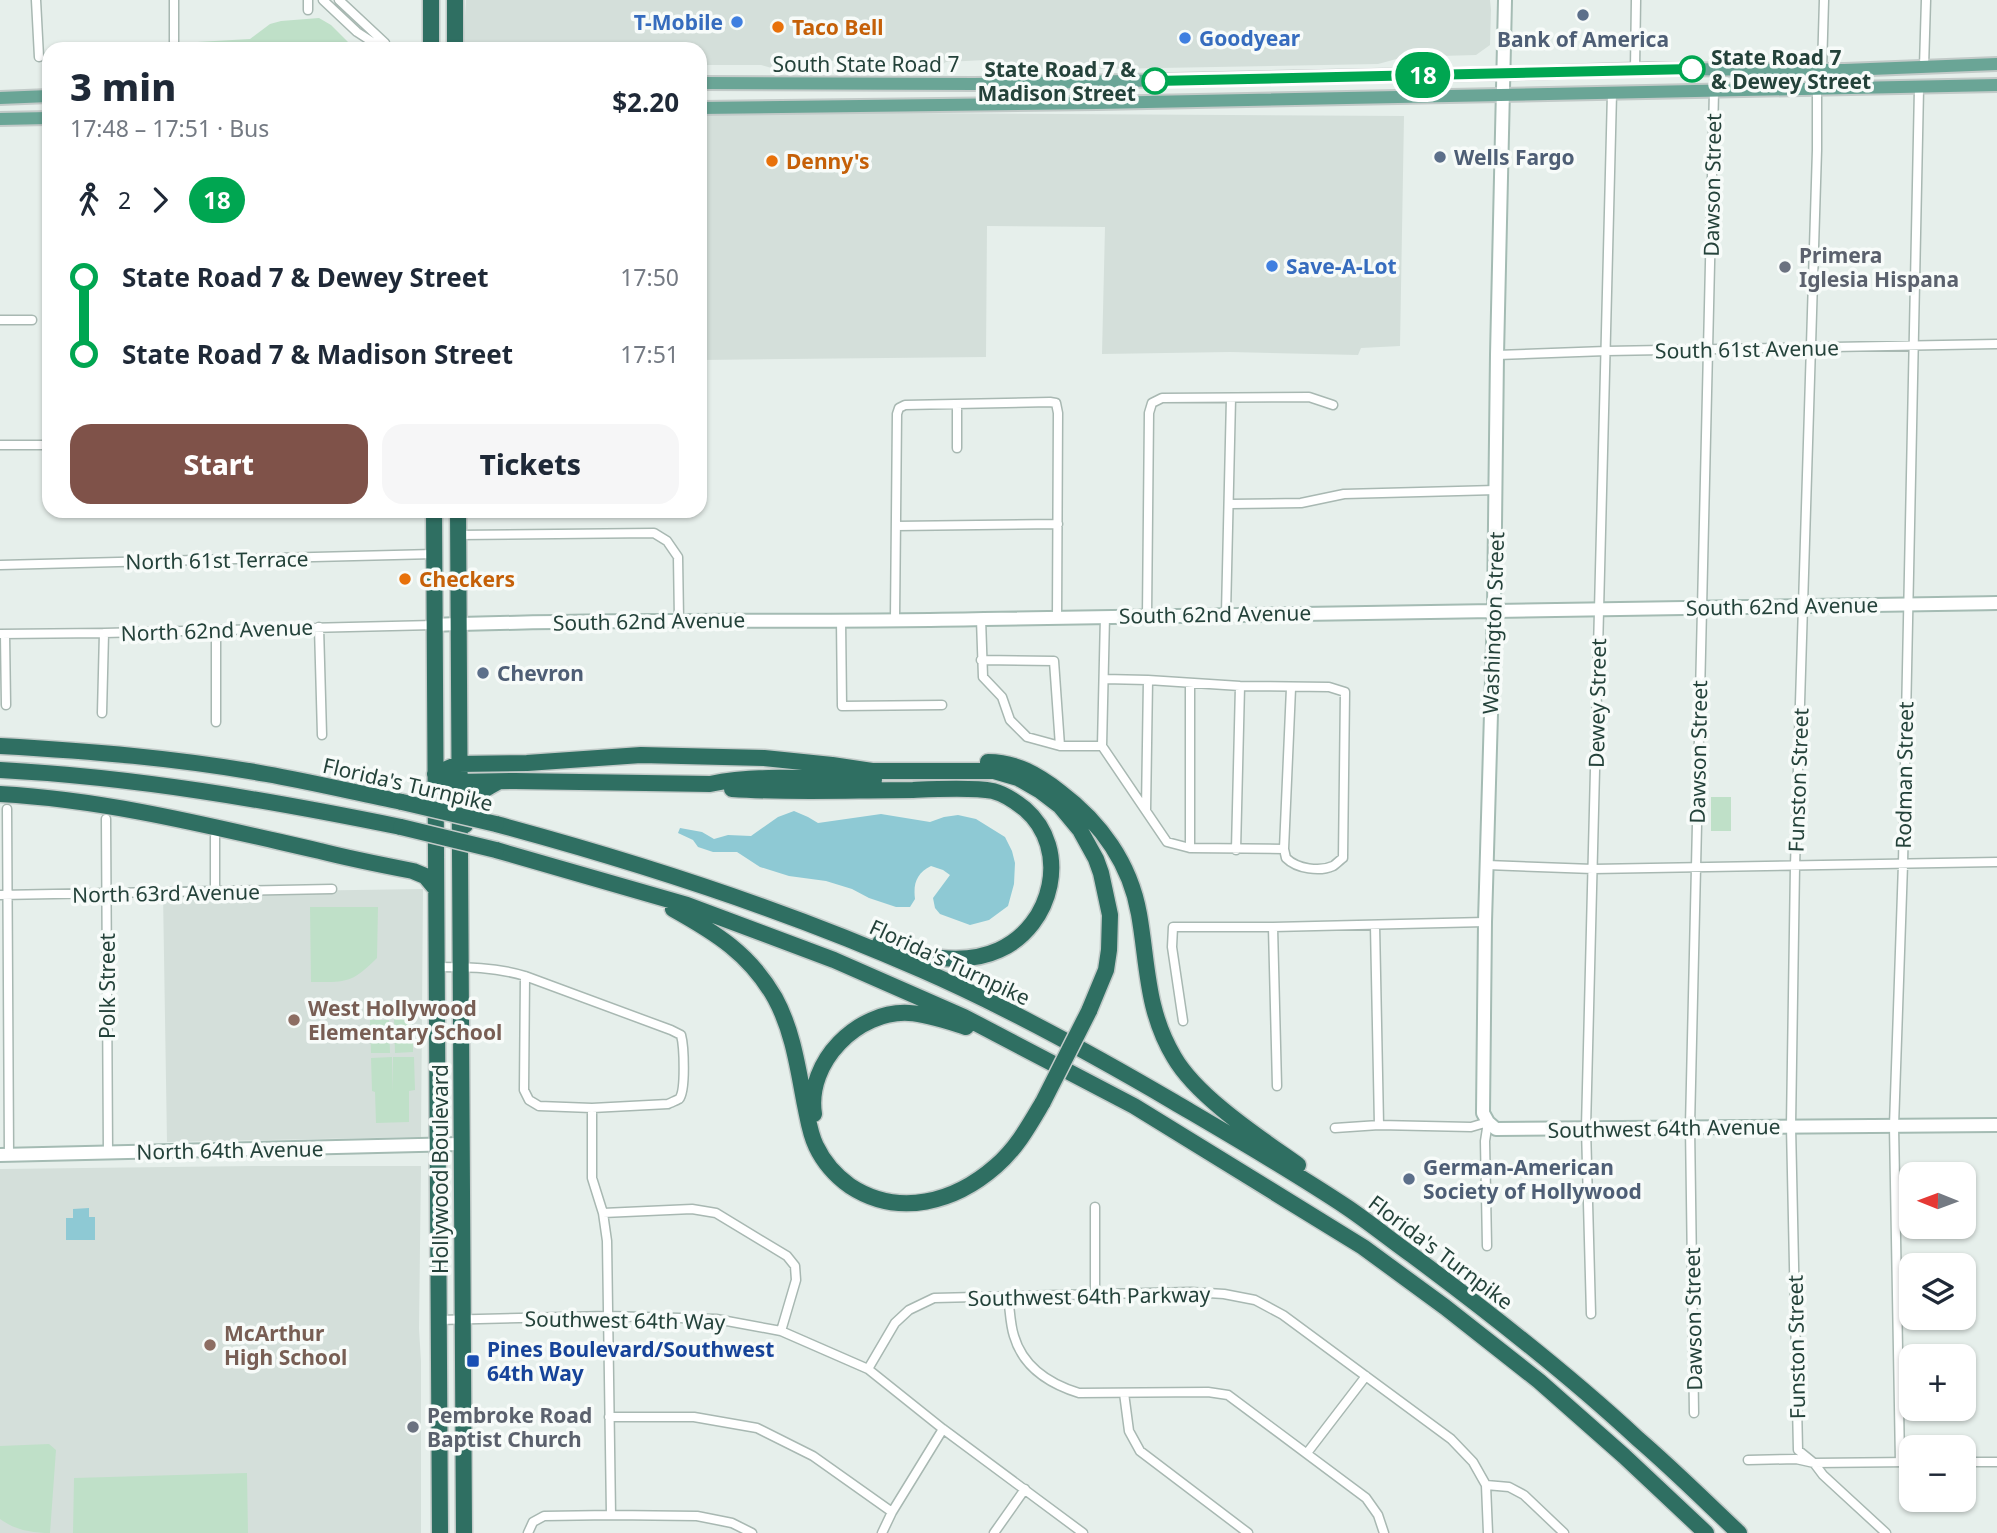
<!DOCTYPE html>
<html lang="en">
<head>
<meta charset="utf-8">
<style>
  body { margin:0; font-family:"Noto Sans",sans-serif; background:#f6f6f7; color:#1f2937; height:100vh; display:flex; flex-direction:column; font-size:26px; white-space:nowrap }
  * { box-sizing:border-box; margin:0 }
  p { font-size:23px; color:#747a83 }
  .icon { flex:none; width:38px; height:38px; fill:none; stroke:currentColor; stroke-width:2; stroke-linecap:round; stroke-linejoin:round }
  .map { position:relative; flex:1; overflow:hidden }
  .sheet { position:absolute; left:42px; top:42px; width:665px; height:476px; display:flex; flex-direction:column; background:#fff; border-radius:21px; box-shadow:0 2px 5px #0004 }
  .sheet>* { flex:none }
  .badge { padding:0 14px; border-radius:23px; font-size:24px; line-height:46px }
  .needle { width:46px; rotate:271deg }
  .tools { position:absolute; left:1899px; top:1162px; display:grid; gap:14px }
  .tools a { display:grid; place-items:center; width:77px; height:77px; border-radius:14px; background:#fff; box-shadow:0 2px 5px #0004; font-size:35px }
  .map>.badge { position:absolute; translate:-50% -50%; box-shadow:0 0 0 4px #fff }
  .legs { display:flex; align-items:center; gap:10px; height:77px; padding:0 28px; font-size:23px }
  .legs p { margin-inline-start:auto }
  .headline { display:flex; align-items:center; justify-content:space-between; height:119px; padding:0 28px }
  h1 { font-size:38px; font-weight:800; line-height:52px }
  .cta { display:flex; gap:14px; margin-top:auto; padding:14px 28px }
  .cta a { flex:1; height:80px; border-radius:21px; background:#7f5249; color:#fff; font-size:28px; font-weight:800; line-height:80px; text-align:center }
  .cta a+a { background:#f6f6f7; color:#1f2937 }
  ul { padding:0 28px; list-style:none }
  li { display:flex; align-items:center; gap:24px; height:77px; font-size:26px }
  li i { display:grid; place-items:center; width:10px; height:100%; margin:0 9px; background:currentColor }
  li i::after { content:''; width:18px; height:18px; margin:-9px; border:5px solid; border-radius:50%; background:#fff }
  li p { margin-inline-start:auto }
  li:first-child i { background:linear-gradient(#0000 50%,currentColor 0) }
  li:last-child i { background:linear-gradient(currentColor 50%,#0000 0) }
  .map>svg:first-child { display:block }
  .built { fill:#d4dfda }
  .green { fill:#bfe0c8 }
  .water { fill:#8ec9d4 }
  .lines { fill:none; stroke-linecap:round; stroke-linejoin:round }
  .street-casing { stroke:#a8b8b2; stroke-width:11 }
  .secondary-casing { stroke:#a4bbb3; stroke-width:16 }
  .primary-casing { stroke:#c2cac8; stroke-width:16 }
  .highway-casing { stroke:#c2cac8; stroke-width:19 }
  .street { stroke:#fff; stroke-width:8 }
  .secondary { stroke:#fff; stroke-width:12 }
  .primary { stroke:#6aa596; stroke-width:12 }
  .highway { stroke:#2f6f62; stroke-width:16 }
  .highway-bridge-casing { stroke:#c2cac8; stroke-width:19; stroke-linecap:butt }
  .highway-bridge { stroke:#2f6f62; stroke-width:16 }
  .line-1-casing { stroke:#fff; stroke-width:16 }
  .line-1 { stroke:#00a651; stroke-width:10 }
  .service-dot { fill:#5c6f8a; stroke:#f7fbf9; stroke-width:2.5 }
  .shop-dot { fill:#3f7fe0; stroke:#f7fbf9; stroke-width:2.5 }
  .food-dot { fill:#e8710a; stroke:#f7fbf9; stroke-width:2.5 }
  .stop-1-dot { fill:#fff; stroke:#00a651; stroke-width:3.5 }
  .worship-dot { fill:#6b7280; stroke:#f7fbf9; stroke-width:2.5 }
  .education-dot { fill:#8d6e63; stroke:#f7fbf9; stroke-width:2.5 }
  .transit-dot { fill:#1a4fb4; stroke:#f7fbf9; stroke-width:2.5 }
  .labels { text-anchor:middle; dominant-baseline:central; stroke-width:7; stroke-linejoin:round; paint-order:stroke }
  .shop-label { font-size:21px; font-weight:bold; fill:#366cbe; stroke:#f7fbf9; text-anchor:start }
  .food-label { font-size:21px; font-weight:bold; fill:#c56008; stroke:#f7fbf9; text-anchor:start }
  .service-label { font-size:21px; font-weight:bold; fill:#4e5e75; stroke:#f7fbf9; text-anchor:start }
  .stop-label { font-size:21px; font-weight:bold; fill:#24423a; stroke:#f7fbf9; text-anchor:start }
  .street-label { font-size:21px; fill:#24423a; stroke:#f7fbf9 }
  .worship-label { font-size:21px; font-weight:bold; fill:#5b616d; stroke:#f7fbf9; text-anchor:start }
  .education-label { font-size:21px; font-weight:bold; fill:#785e54; stroke:#f7fbf9; text-anchor:start }
  .transit-label { font-size:21px; font-weight:bold; fill:#164399; stroke:#f7fbf9; text-anchor:start }
</style>
</head>
<body>
<div class="map">
<svg width="1997" height="1533" viewBox="0 0 1997 1533">
  <rect width="100%" height="100%" fill="#e6efeb"/>
  <path class="built" d="M466,0H1490L1491,10L1490,45L1476,55L1404,57L1378,64L1046,70L1027,66H996L985,60L946,62L933,71H918L898,66H845L836,61H814L801,70L782,71L761,65H700V49H463Z
    M700,112L1404,116L1400,346L1361,348L1358,355L1230,352L1102,354L1105,227L987,226L986,357L700,360Z
    M423,889L421,1137L167,1142L163,893Z
    M252,1166H421L419,1329L421,1361V1533H0V1169Z"/>
  <path class="green" d="M319,18L331,25L355,49H187L197,42L250,39L270,24L281,21Z
    M1711,797H1731V831H1711Z
    M310,907H378L377,958C351,984 346,982 311,982Z
    M394,1019H413V1052L395,1053Z
    M370,1020H389L390,1053H371Z
    M392,1057L393,1092V1057H414L415,1090L409,1091V1122L376,1123L375,1092L372,1091L371,1058Z
    M49,1444L56,1450L50,1533C32,1533 15,1530 0,1519V1446Z
    M247,1473L248,1533H73L74,1478Z"/>
  <path class="water" d="M794,811L808,817L818,823L881,814L930,822L944,817L958,815L976,819L1005,837L1012,851L1015,863L1014,884L1008,906L989,920L970,925L940,914L935,908L933,898L950,875L943,870L931,866C917,873 913,883 915,899L910,907H896L869,898L852,889L826,881L789,876L760,867L737,852H713L698,847L693,840L678,833L680,828L702,832L714,839L728,835L751,836L778,817Z
    M89,1208V1217H95V1240H66V1218H73V1209Z"/>
  <g class="lines">
    <defs>
      <path id="street" d="M36,0L39,57
        M174,0V49
        M308,0V10
        M323,0L357,32L374,43L377,49
        M339,0L385,43
        M1924,67L1926,0
        M1635,69L1636,0
        M1822,69L1824,0
        M1817,89V150L1795,866L1791,1126L1798,1450L1814,1463L1823,1475L1886,1533
        M0,320H32
        M1497,355L1606,351L1997,344
        M957,404V448
        M0,445H49
        M1230,504L1301,503L1344,494L1496,490
        M896,526L1058,524
        M458,535L654,533L667,541L678,557L679,620
        M0,565L434,554
        M1226,614L1231,398
        M1105,616L1102,746L1167,842L1190,848L1284,849
        M1147,616L1149,413L1152,403L1162,398L1309,397L1333,405
        M895,619L897,414L899,408L905,405L1050,402L1056,403L1058,413L1057,617
        M981,619L983,677L1002,697L1010,720L1027,737L1060,746H1102
        M841,620L842,706L942,705
        M319,627L322,735
        M216,631V722
        M0,634L104,633L434,625
        M5,634L6,705
        M981,660L1054,661L1060,746
        M1104,679L1148,680L1240,686L1329,687L1345,692L1343,858C1341,859 1335,865 1333,866C1320,872 1297,869 1286,858L1284,849L1291,688
        M102,713L104,633
        M7,809L9,1155
        M1146,810L1148,680
        M106,819L108,1153
        M215,837V892
        M1190,848V683
        M1236,850L1240,686
        M1487,865L1593,869L1997,862
        M0,895L332,889
        M1375,925L1379,1125
        M1273,927L1277,1086
        M436,967C467,967 495,967 525,976L671,1030L681,1035C684,1046 686,1091 679,1099C677,1100 670,1103 668,1104L592,1108L539,1106L529,1100L524,1090L525,976
        M1183,1021L1172,947L1173,927H1273L1485,922
        M592,1108V1178L603,1213L607,1241L611,1515
        M1335,1128L1379,1125L1471,1127L1488,1122L1485,1141L1487,1246
        M1095,1207V1294
        M603,1213L692,1209L716,1213L787,1256L795,1266L796,1280L781,1331
        M1008,1297C1010,1309 1010,1324 1014,1336C1023,1367 1050,1384 1079,1393L1208,1392L1228,1395L1366,1498L1378,1515L1384,1533
        M1591,1314L1586,1128L1612,93
        M438,1320L608,1316L716,1319L781,1331L868,1369L943,1429L1083,1533
        M868,1369L895,1323L909,1310L934,1298L1191,1292L1224,1294L1255,1300L1283,1315L1451,1439L1473,1462L1486,1485L1488,1533
        M1124,1393L1129,1431L1140,1451L1248,1533
        M1694,1413L1690,1126L1714,91
        M609,1417H694L757,1428L813,1456L892,1512
        M1307,1453L1366,1376
        M1748,1460L1796,1459L1814,1463L1911,1462
        M1900,1462L1894,1126L1903,864L1919,88
        M1964,1462H1997
        M1486,1485L1509,1487L1524,1495L1564,1533
        M528,1533L533,1522L544,1516L611,1515L697,1516L732,1523L752,1533
        M882,1533L892,1512L943,1429
        M994,1533L1025,1489"/>
      <path id="secondary" d="M1505,0L1497,355L1494,609L1485,922L1483,1113L1488,1122L1496,1129L1997,1125
        M434,625C617,618 800,623 984,619C1321,612 1659,607 1997,603
        M0,1155L460,1144"/>
      <path id="primary" d="M700,83L975,84L1523,73L1649,69L1845,70L1997,64
        M0,98L49,96
        M700,108L1097,103L1997,85
        M0,119L49,118"/>
      <path id="highway" d="M431,0V49
        M455,0V49
        M434,511L440,1533
        M458,511L464,1533
        M0,746C89,751 178,758 266,774C312,782 357,793 402,802
        M988,762C1016,762 1038,775 1060,792C1100,822 1130,863 1139,914C1148,965 1146,1010 1174,1057C1197,1097 1260,1138 1298,1165
        M0,770C135,777 268,800 401,827
        M435,774L458,764L527,763L641,755L764,758L832,765L872,771H994L1018,778L1039,790L1060,806L1080,830L1096,859L1101,873L1110,915L1109,950L1106,970L1089,1011
        M449,779L458,782L515,781L710,784C763,773 820,780 874,780
        M732,789C792,793 853,790 913,790C935,789 972,787 993,791C1005,794 1015,801 1025,809C1071,849 1053,926 999,950C962,967 917,956 880,943
        M0,794C109,800 214,827 320,851C351,859 382,865 413,871L425,876L435,888
        M496,824C641,863 784,909 922,970C1009,1008 1092,1054 1174,1102C1232,1136 1291,1170 1348,1208C1370,1223 1391,1240 1412,1255C1490,1313 1567,1373 1638,1439C1673,1469 1706,1502 1739,1533
        M465,825C471,797 473,795 498,782
        M496,850L687,905L834,960L964,1017L1134,1106L1363,1247L1445,1307L1539,1381L1624,1456L1706,1533
        M673,909C716,933 750,954 775,998C793,1031 798,1069 805,1105C808,1119 810,1134 816,1146C824,1163 836,1176 850,1186C899,1218 955,1202 996,1166C1017,1148 1030,1124 1043,1102
        M814,1114C806,1062 858,1010 909,1013C928,1014 947,1021 966,1027"/>
    </defs>
    <use href="#street" class="street-casing"/>
    <use href="#secondary" class="secondary-casing"/>
    <use href="#primary" class="primary-casing"/>
    <use href="#highway" class="highway-casing"/>
    <use href="#street" class="street"/>
    <use href="#secondary" class="secondary"/>
    <use href="#primary" class="primary"/>
    <use href="#highway" class="highway"/>
    <defs>
      <path id="highway-bridge" d="M402,802L496,824
        M401,827L496,850
        M1043,1102L1089,1011"/>
    </defs>
    <use href="#highway-bridge" class="highway-bridge-casing"/>
    <use href="#highway-bridge" class="highway-bridge"/>
  </g>
  <g class="lines">
    <defs>
      <path id="line-1" d="M1155,81L1692,69"/>
    </defs>
    <use href="#line-1" class="line-1-casing"/>
    <use href="#line-1" class="line-1"/>
  </g>
  <g class="service-dot">
    <circle cx="1583" cy="15" r="7"/>
    <circle cx="1440" cy="157" r="7"/>
    <circle cx="483" cy="673" r="7"/>
    <circle cx="1409" cy="1179" r="7"/>
  </g>
  <g class="shop-dot">
    <circle cx="737" cy="22" r="7"/>
    <circle cx="1185" cy="38" r="7"/>
    <circle cx="1272" cy="266" r="7"/>
  </g>
  <g class="food-dot">
    <circle cx="778" cy="27" r="7"/>
    <circle cx="772" cy="161" r="7"/>
    <circle cx="405" cy="579" r="7"/>
  </g>
  <g class="stop-1-dot">
    <circle cx="1692" cy="69" r="12"/>
    <circle cx="1155" cy="81" r="12"/>
  </g>
  <g class="worship-dot">
    <circle cx="1785" cy="267" r="7"/>
    <circle cx="413" cy="1427" r="7"/>
  </g>
  <g class="education-dot">
    <circle cx="294" cy="1020" r="7"/>
    <circle cx="210" cy="1345" r="7"/>
  </g>
  <rect class="transit-dot" x="466" y="1354" width="14" height="14" rx="3.5"/>
  <g class="labels">
    <g class="shop-label">
      <text x="723" y="22" text-anchor="end">T-Mobile</text>
      <text x="1199" y="38">Goodyear</text>
      <text x="1286" y="266">Save-A-Lot</text>
    </g>
    <g class="food-label">
      <text x="792" y="27">Taco Bell</text>
      <text x="786" y="161">Denny's</text>
      <text x="419" y="579">Checkers</text>
    </g>
    <g class="service-label">
      <text x="1583" y="39" text-anchor="middle">Bank of America</text>
      <text x="1454" y="157">Wells Fargo</text>
      <text x="497" y="673">Chevron</text>
      <text x="1423" y="1167">German-American<tspan x="1423" dy="24">Society of Hollywood</tspan></text>
    </g>
    <g class="stop-label">
      <text x="1711" y="57">State Road 7<tspan x="1711" dy="24">&amp; Dewey Street</tspan></text>
      <text x="1136" y="69" text-anchor="end">State Road 7 &amp;<tspan x="1136" dy="24">Madison Street</tspan></text>
    </g>
    <g class="street-label">
      <text x="866" y="64">South State Road 7</text>
      <text transform="translate(1712 185) rotate(-89)">Dawson Street</text>
      <text transform="translate(1747 349) rotate(-1)">South 61st Avenue</text>
      <text transform="translate(217 560) rotate(-1)">North 61st Terrace</text>
      <text transform="translate(1782 606) rotate(-1)">South 62nd Avenue</text>
      <text transform="translate(1215 614) rotate(-1)">South 62nd Avenue</text>
      <text transform="translate(649 621) rotate(-1)">South 62nd Avenue</text>
      <text transform="translate(1493 623) rotate(-88)">Washington Street</text>
      <text transform="translate(217 630) rotate(-2)">North 62nd Avenue</text>
      <text transform="translate(1597 703) rotate(-89)">Dewey Street</text>
      <text transform="translate(1698 752) rotate(-89)">Dawson Street</text>
      <text transform="translate(1904 775) rotate(-89)">Rodman Street</text>
      <text transform="translate(1798 780) rotate(-88)">Funston Street</text>
      <text transform="translate(408 784) rotate(13)">Florida's Turnpike</text>
      <text transform="translate(166 893) rotate(-1)">North 63rd Avenue</text>
      <text transform="translate(950 962) rotate(25)">Florida's Turnpike</text>
      <text transform="translate(107 986) rotate(-90)">Polk Street</text>
      <text transform="translate(1664 1128) rotate(-1)">Southwest 64th Avenue</text>
      <text transform="translate(230 1150) rotate(-1)">North 64th Avenue</text>
      <text transform="translate(440 1169) rotate(-90)">Hollywood Boulevard</text>
      <text transform="translate(1441 1252) rotate(37)">Florida's Turnpike</text>
      <text transform="translate(1089 1296) rotate(-1)">Southwest 64th Parkway</text>
      <text transform="translate(1693 1319) rotate(-91)">Dawson Street</text>
      <text transform="translate(625 1320) rotate(1)">Southwest 64th Way</text>
      <text transform="translate(1796 1347) rotate(-91)">Funston Street</text>
    </g>
    <g class="worship-label">
      <text x="1799" y="255">Primera<tspan x="1799" dy="24">Iglesia Hispana</tspan></text>
      <text x="427" y="1415">Pembroke Road<tspan x="427" dy="24">Baptist Church</tspan></text>
    </g>
    <g class="education-label">
      <text x="308" y="1008">West Hollywood<tspan x="308" dy="24">Elementary School</tspan></text>
      <text x="224" y="1333">McArthur<tspan x="224" dy="24">High School</tspan></text>
    </g>
    <g class="transit-label">
      <text x="487" y="1349">Pines Boulevard/Southwest<tspan x="487" dy="24">64th Way</tspan></text>
    </g>
  </g>
</svg>
<div class="tools">
<a><svg class="needle" viewBox="-14 -14 28 28"><path d="M0-13l5 13h-10z" fill="#e53935"/><path d="M0 13l5-13h-10z" fill="#747a83"/></svg></a>
<a><svg class="icon" aria-label="layers" viewBox="0 0 24 24"><path d="M12 4l9 5-9 5-9-5zM3 14l9 5 9-5"/></svg></a>
<a>+</a>
<a>−</a>
</div>
<b class="badge" style="left:1423px;top:75px;background:#00a651;color:#fff">18</b>
<section class="sheet">
<div class="headline"><div><h1>3 min</h1><p>17:48 – 17:51 · Bus</p></div><b>$2.20</b></div>
<div class="legs"><svg class="icon" aria-label="walk" viewBox="0 0 24 24"><circle cx="13" cy="4" r="2"/><path d="M13 8l-2 6 4 7M11 14l-3 7M7 12l3-4h3l4 4"/></svg>2<svg class="icon" aria-label="forward" viewBox="0 0 24 24"><path d="M9 5l7 7-7 7"/></svg><b class="badge" style="background:#00a651;color:#fff">18</b></div>
<ul>
<li><i style="color:#00a651"></i><b>State Road 7 &amp; Dewey Street</b><p>17:50</p></li>
<li><i style="color:#00a651"></i><b>State Road 7 &amp; Madison Street</b><p>17:51</p></li>
</ul>
<div class="cta"><a>Start</a><a>Tickets</a></div>
</section>
</div>
</body>
</html>
